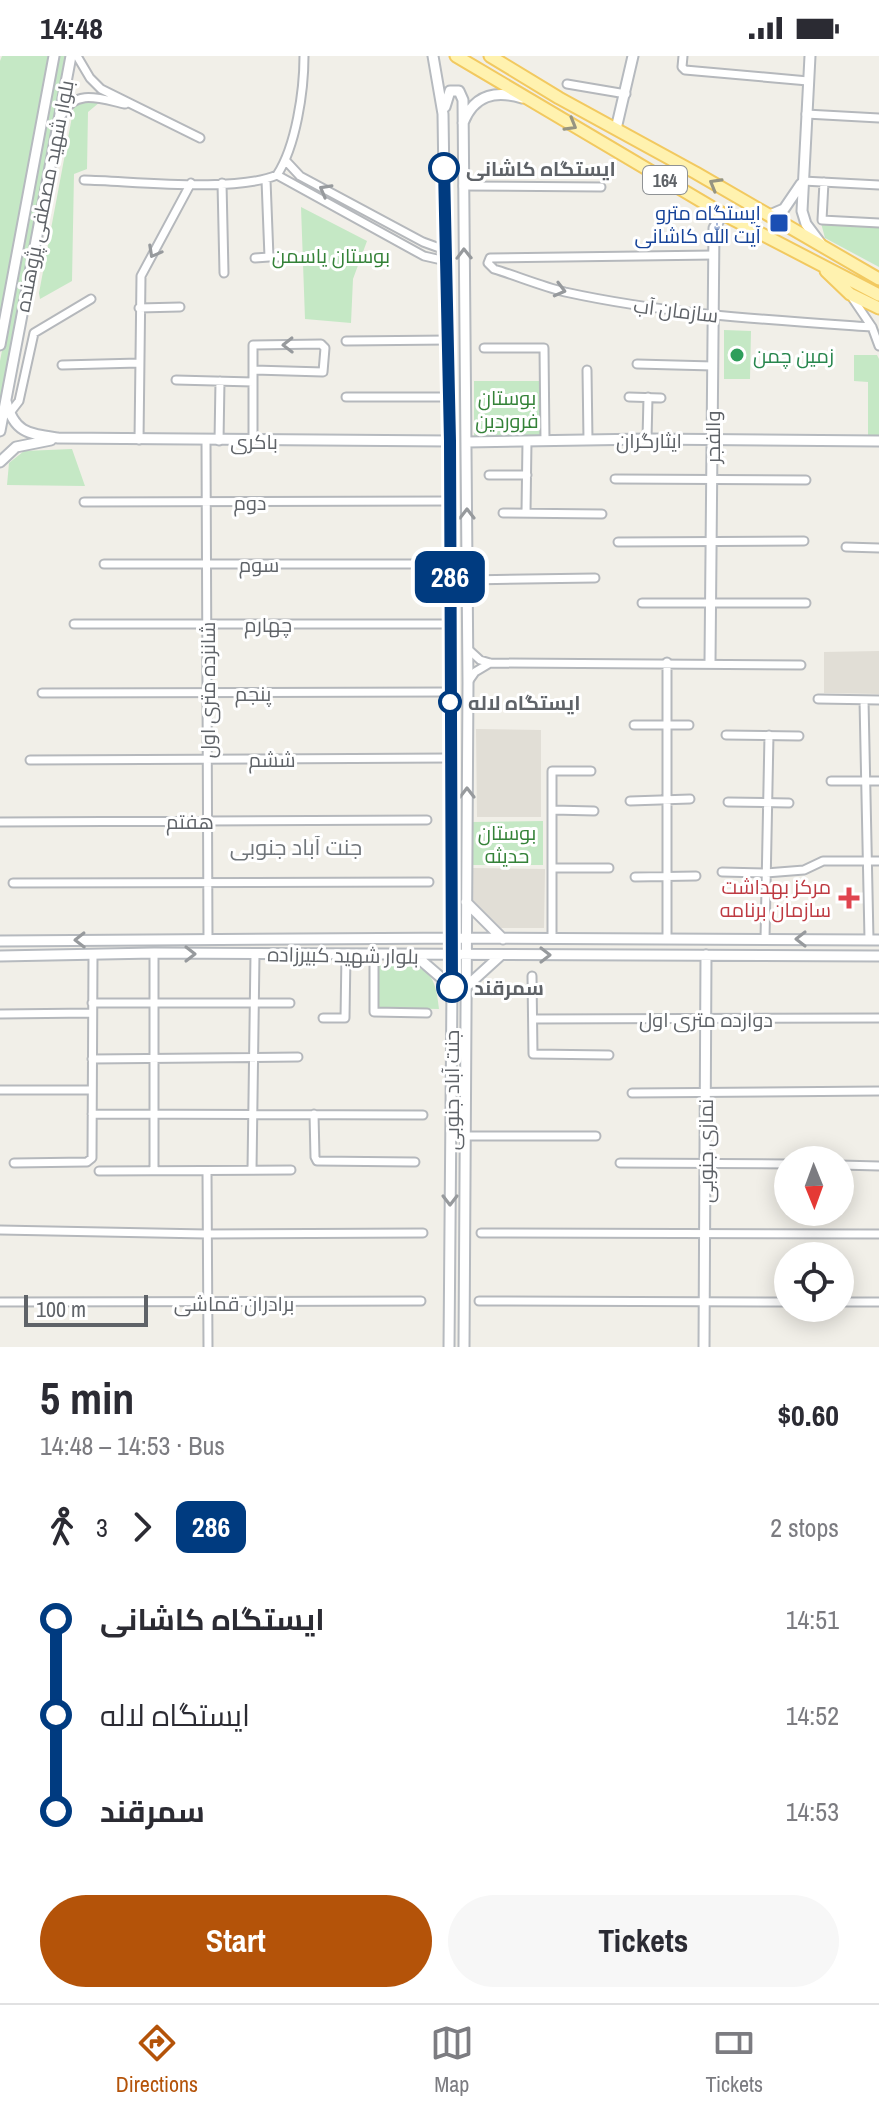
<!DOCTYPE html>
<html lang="en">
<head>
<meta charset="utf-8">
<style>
  body { margin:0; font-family:"Archivo Narrow",Cairo,sans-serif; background:#f7f7f7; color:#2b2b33; height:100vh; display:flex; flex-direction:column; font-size:30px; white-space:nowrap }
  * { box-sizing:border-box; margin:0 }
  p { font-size:26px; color:#7c7c81 }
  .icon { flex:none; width:44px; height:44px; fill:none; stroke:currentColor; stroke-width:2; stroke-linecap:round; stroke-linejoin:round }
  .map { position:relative; height:1291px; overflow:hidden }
  .drawer { display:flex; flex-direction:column; background:#fff; flex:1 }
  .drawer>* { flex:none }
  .badge { padding:0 16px; border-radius:12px; font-size:28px; line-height:52px }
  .needle { width:52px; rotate:179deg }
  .controls { position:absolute; left:774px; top:1090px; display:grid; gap:16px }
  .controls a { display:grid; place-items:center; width:80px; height:80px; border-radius:50%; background:#fff; box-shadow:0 4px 20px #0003; font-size:40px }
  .scale { position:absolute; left:24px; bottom:20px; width:124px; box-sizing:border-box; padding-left:8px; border:4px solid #5f6368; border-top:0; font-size:22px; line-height:28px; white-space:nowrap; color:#5f6368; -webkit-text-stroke:6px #fff; paint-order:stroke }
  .map>.badge { position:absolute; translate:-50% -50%; box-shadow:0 0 0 4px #fff }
  .legs { display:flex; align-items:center; gap:12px; height:88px; padding:0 40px; font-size:26px }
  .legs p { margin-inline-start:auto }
  .overview { display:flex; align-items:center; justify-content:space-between; height:136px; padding:0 40px }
  h1 { font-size:44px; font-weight:700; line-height:60px }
  .cta { display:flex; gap:16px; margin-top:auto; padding:16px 40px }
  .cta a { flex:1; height:92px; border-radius:48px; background:#b45309; color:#fff; font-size:32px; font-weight:700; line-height:92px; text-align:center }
  .cta a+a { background:#f7f7f7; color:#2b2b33 }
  ul { padding:0 40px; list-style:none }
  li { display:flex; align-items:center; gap:28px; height:96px; font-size:30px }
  li i { display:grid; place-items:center; width:12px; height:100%; margin:0 10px; background:currentColor }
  li i::after { content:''; width:20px; height:20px; margin:-10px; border:6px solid; border-radius:50%; background:#fff }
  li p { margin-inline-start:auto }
  li:first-child i { background:linear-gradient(#0000 50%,currentColor 0) }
  li:last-child i { background:linear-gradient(currentColor 50%,#0000 0) }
  .status { display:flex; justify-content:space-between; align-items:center; height:56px; padding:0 40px; background:#fff; direction:ltr }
  .status svg { height:22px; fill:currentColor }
  .menu { display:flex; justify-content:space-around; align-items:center; height:112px; border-top:2px solid #e1e1e2; background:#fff; font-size:22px; color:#7c7c81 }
  .menu a { display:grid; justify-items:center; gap:4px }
  .menu .active { color:#b45309 }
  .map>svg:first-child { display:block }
  .education { fill:#e1ded6 }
  .green { fill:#c5e8c5 }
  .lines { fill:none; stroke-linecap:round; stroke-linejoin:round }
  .street-casing { stroke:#b5b8bc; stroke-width:11 }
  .secondary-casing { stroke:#b6babf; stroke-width:13 }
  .primary-casing { stroke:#f2c960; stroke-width:15 }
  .street { stroke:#fff; stroke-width:7 }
  .secondary { stroke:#fff; stroke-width:9 }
  .primary { stroke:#fff2af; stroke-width:11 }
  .oneway { stroke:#979581 }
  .oneway2 { stroke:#979a9d }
  .line-1-casing { stroke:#fff; stroke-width:18 }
  .line-1 { stroke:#003b80; stroke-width:12 }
  .stop-1-dot { fill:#fff; stroke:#003b80; stroke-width:4 }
  .transit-dot { fill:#1a4fb4; stroke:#fff; stroke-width:3 }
  .leisure-dot { fill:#2e9e5b; stroke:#fff; stroke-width:3 }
  .health-dot { fill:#e0444e; stroke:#fff; stroke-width:3 }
  .labels { text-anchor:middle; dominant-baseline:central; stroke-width:6; stroke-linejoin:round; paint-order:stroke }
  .shield { fill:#fff; stroke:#8f9295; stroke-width:2 }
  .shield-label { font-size:18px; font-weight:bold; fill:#5f6368 }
  .stop-label { font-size:20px; font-weight:bold; fill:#5f6368; stroke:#fff; text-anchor:start }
  .street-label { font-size:20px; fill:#5f6368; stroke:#fff }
  .transit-label { font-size:20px; fill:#164399; stroke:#fff; text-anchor:end }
  .park-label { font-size:20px; fill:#348238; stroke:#fff }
  .leisure-label { font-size:20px; fill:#27864d; stroke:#fff; text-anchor:start }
  .health-label { font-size:20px; fill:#be3a42; stroke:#fff; text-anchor:end }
  .neighbourhood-label { font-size:22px; fill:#70757a; stroke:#fff }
</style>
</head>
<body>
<div class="status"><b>14:48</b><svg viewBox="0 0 49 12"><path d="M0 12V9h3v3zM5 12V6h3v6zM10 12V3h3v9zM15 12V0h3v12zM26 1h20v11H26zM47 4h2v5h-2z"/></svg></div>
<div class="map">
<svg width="879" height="1291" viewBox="0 0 879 1291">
  <rect width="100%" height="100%" fill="#f1efe8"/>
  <path class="education" d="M879,595V638L824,637V596Z
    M476,673L541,674V761H477Z
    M473,812L545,813L544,872H501L473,845Z"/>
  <path class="green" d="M2,0H48L0,261V5Z
    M58,0H65L0,345V305Z
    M83,44L100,46L88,56L87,113L74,118L72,225L40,243L39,237L74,50Z
    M301,151L367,185L353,223L351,267L305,263Z
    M821,167L879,171V211L825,182Z
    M724,274L751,275L750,323H724Z
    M854,299H877L879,303V380H868V326L854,325Z
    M474,325H541V381H474Z
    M72,393L85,430L7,429L9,407L24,395Z
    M543,765V809H472V766Z
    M379,908C420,910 435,907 439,953L379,952Z"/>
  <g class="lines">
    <defs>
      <path id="street" d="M77,0L90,22L101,33L200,82
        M683,0L682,11L685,14L808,25
        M567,28L626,38
        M806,58L879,62
        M62,59C75,32 101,43 125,48
        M286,105L300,120L423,186L445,194
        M277,119L424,200L446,205
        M84,124C133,125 234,137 277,119C296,90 304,35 304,0
        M803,125L879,129
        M824,126L822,164L879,167
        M222,127L224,217
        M463,130L601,131
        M714,199L490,202L488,207L494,213C517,220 541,230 565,236C665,258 769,264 872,271
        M269,201H281
        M255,202L269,201L266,124
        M851,240L872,271L879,290
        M139,252L180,251
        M346,285L449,284
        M484,292H544L545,385
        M637,308L713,310
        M62,309L139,307
        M253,314L323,316L325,292L321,288L253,289V385
        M587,314L588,384
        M176,324L253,326
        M346,341H450
        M629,341L661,342
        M9,358L19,345L34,277L91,243
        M647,383L648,341
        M139,384L141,220L191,127
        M206,385L208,883
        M219,385L220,325
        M489,419H527
        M615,423L806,424
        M84,446L450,445
        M503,457L602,458
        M526,457L527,385
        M618,486L804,485
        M846,491L879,492
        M104,508H450
        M468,524L595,522
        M642,547H806
        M74,568H450
        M468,593L480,604L490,607L801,609
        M468,626L475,616L490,607
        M42,637L450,636
        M818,643L879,644
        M864,644L869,883
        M634,669H689
        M726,679L799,680
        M30,704L451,702
        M831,725H879
        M630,745L690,743
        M728,746L789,747
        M553,754L594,755
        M1,766L427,764
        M553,812H609
        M722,816L766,817L804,814L823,805H879
        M635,821L696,820
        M13,827L429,826
        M552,883V715H591
        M667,883V606
        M765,883L769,679
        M374,899V956L427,957
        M532,920L533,998L609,999
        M92,947H290
        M0,958L92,957
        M323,962H345L346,898
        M533,963L879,962
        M92,1003L298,1001
        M0,1034H91
        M632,1037L879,1035
        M92,1058L423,1059
        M314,1058L315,1101L317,1105L415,1106
        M467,1080H596
        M14,1107L87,1106L92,1102L93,898
        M620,1107L788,1108
        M840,1109L879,1110
        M154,1114V897
        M252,1114L255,898
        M99,1115L291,1114
        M207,1115L208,1291
        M0,1174L206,1178L423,1177
        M481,1177L879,1178
        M479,1245L788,1246
        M0,1246L421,1245
        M840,1246H879"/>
      <path id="secondary" d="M433,0L443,58L445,194L449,284L452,931L449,1291
        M810,0L802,155L806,168L821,188
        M445,51L450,35H459L463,44L468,626L464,1291
        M463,67C474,39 495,34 522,42
        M616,73L633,0
        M770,159L784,153L801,128
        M0,289L54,0
        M6,345C14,377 29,378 58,382L450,385
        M0,375L71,0
        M467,386L647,383L879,385
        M0,406L16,391L51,384
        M710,606L714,172L723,158
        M466,846L503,883
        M0,885L466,882L879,884
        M0,900L154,897L879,900
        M416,900L452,931
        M467,930L501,899
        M704,1291L706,899"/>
      <path id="primary" d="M456,0L723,158L879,239
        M490,0L559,42L696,117L879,223
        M826,215L850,238L879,252"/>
    </defs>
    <use href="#street" class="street-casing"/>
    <use href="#secondary" class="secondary-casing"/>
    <use href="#primary" class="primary-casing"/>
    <use href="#street" class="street"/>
    <use href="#secondary" class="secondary"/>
    <use href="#primary" class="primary"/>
  </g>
  <defs><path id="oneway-chevron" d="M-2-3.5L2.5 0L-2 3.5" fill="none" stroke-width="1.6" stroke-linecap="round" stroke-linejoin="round" transform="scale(2)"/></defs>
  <g class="oneway">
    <use href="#oneway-chevron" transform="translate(571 69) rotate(30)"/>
    <use href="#oneway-chevron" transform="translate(715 128) rotate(-150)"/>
  </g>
  <g class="oneway2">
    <use href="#oneway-chevron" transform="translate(325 134) rotate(-151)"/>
    <use href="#oneway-chevron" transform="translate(154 196) rotate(119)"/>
    <use href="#oneway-chevron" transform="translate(464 198) rotate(-91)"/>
    <use href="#oneway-chevron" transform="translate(560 234) rotate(15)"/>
    <use href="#oneway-chevron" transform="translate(288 289) rotate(179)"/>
    <use href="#oneway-chevron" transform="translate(467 458) rotate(-90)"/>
    <use href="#oneway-chevron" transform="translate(467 737) rotate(-90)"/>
    <use href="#oneway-chevron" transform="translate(801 883) rotate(-180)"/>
    <use href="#oneway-chevron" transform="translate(80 884) rotate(179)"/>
    <use href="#oneway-chevron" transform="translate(190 898)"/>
    <use href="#oneway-chevron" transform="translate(545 899)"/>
    <use href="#oneway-chevron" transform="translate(450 1144) rotate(90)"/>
  </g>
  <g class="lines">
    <defs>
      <path id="line-1" d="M444,112L450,385L452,931"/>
    </defs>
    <use href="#line-1" class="line-1-casing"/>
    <use href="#line-1" class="line-1"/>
  </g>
  <g class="stop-1-dot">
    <circle cx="444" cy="112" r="14"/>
    <circle cx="450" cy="646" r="10"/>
    <circle cx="452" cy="931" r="14"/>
  </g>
  <rect class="transit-dot" x="769" y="157" width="20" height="20" rx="4"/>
  <circle class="leisure-dot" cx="737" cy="299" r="8"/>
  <path class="health-dot" d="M845 830h8v8h8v8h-8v8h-8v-8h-8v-8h8z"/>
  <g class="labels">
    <rect class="shield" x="643" y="110" width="44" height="28" rx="6"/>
    <g class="shield-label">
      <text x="665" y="124">164</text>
    </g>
    <g class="stop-label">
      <text x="466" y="112">ایستگاه کاشانی</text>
      <text x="468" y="646">ایستگاه لاله</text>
      <text x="474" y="931">سمرقند</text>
    </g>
    <g class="street-label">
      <text transform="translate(44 140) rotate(-79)">بلوار شهید مصطفی پژوهنده</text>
      <text transform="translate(676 254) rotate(7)">سازمان آب</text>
      <text transform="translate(712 381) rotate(-90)">والفجر</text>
      <text x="649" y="384">ایثارگران</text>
      <text x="254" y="385">باکری</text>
      <text x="250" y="446">دوم</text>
      <text x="259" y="508">سوم</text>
      <text x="268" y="568">چهارم</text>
      <text transform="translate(207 634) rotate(-90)">شانزده متری اول</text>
      <text x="253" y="637">پنجم</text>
      <text x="272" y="703">ششم</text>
      <text x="190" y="765">هفتم</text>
      <text transform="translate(343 899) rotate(1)">بلوار شهید کبیرزاده</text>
      <text x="706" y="963">دوازده متری اول</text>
      <text transform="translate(451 1034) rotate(-90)">جنت آباد جنوبی</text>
      <text transform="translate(705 1095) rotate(-90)">نمازی جنوبی</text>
      <text x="234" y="1247">برادران قماشی</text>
    </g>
    <g class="transit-label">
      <text x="761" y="156">ایستگاه مترو<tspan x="761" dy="23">آیت الله کاشانی</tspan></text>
    </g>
    <g class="park-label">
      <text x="331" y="199">بوستان یاسمن</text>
      <text x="507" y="341">بوستان<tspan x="507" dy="23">فروردین</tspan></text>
      <text x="507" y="776">بوستان<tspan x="507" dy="23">حدیثه</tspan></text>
    </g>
    <g class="leisure-label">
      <text x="753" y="299">زمین چمن</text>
    </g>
    <g class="health-label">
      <text x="831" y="830">مرکز بهداشت<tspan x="831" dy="23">سازمان برنامه</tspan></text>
    </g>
    <g class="neighbourhood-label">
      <text x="296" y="791">جنت‌ آباد جنوبی</text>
    </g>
  </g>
</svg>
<div class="controls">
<a><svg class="needle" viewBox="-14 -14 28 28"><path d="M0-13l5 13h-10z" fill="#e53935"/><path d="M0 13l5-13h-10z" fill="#7c7c81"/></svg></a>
<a><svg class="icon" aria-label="locate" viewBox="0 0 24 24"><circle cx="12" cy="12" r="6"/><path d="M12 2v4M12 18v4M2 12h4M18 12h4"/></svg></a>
</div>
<div class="scale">100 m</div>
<b class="badge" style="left:450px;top:521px;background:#003b80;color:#fff">286</b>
</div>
<section class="drawer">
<div class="overview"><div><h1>5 min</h1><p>14:48 – 14:53 · Bus</p></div><b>$0.60</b></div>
<div class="legs"><svg class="icon" aria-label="walk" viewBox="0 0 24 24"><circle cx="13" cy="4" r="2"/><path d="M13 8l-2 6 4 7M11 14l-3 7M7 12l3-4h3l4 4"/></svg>3<svg class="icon" aria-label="forward" viewBox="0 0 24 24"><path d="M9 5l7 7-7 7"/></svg><b class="badge" style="background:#003b80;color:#fff">286</b><p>2 stops</p></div>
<ul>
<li><i style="color:#003b80"></i><b>ایستگاه کاشانی</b><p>14:51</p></li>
<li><i style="color:#003b80"></i><span>ایستگاه لاله</span><p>14:52</p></li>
<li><i style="color:#003b80"></i><b>سمرقند</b><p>14:53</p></li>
</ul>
<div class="cta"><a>Start</a><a>Tickets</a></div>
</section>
<nav class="menu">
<a class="active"><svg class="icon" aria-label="directions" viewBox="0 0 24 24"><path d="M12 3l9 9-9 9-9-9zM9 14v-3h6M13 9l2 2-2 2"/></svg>Directions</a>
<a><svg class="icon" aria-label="map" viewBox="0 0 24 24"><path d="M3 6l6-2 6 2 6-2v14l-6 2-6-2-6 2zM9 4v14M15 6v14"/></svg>Map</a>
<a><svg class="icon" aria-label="tickets" viewBox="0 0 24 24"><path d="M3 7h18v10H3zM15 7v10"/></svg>Tickets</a>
</nav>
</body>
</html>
